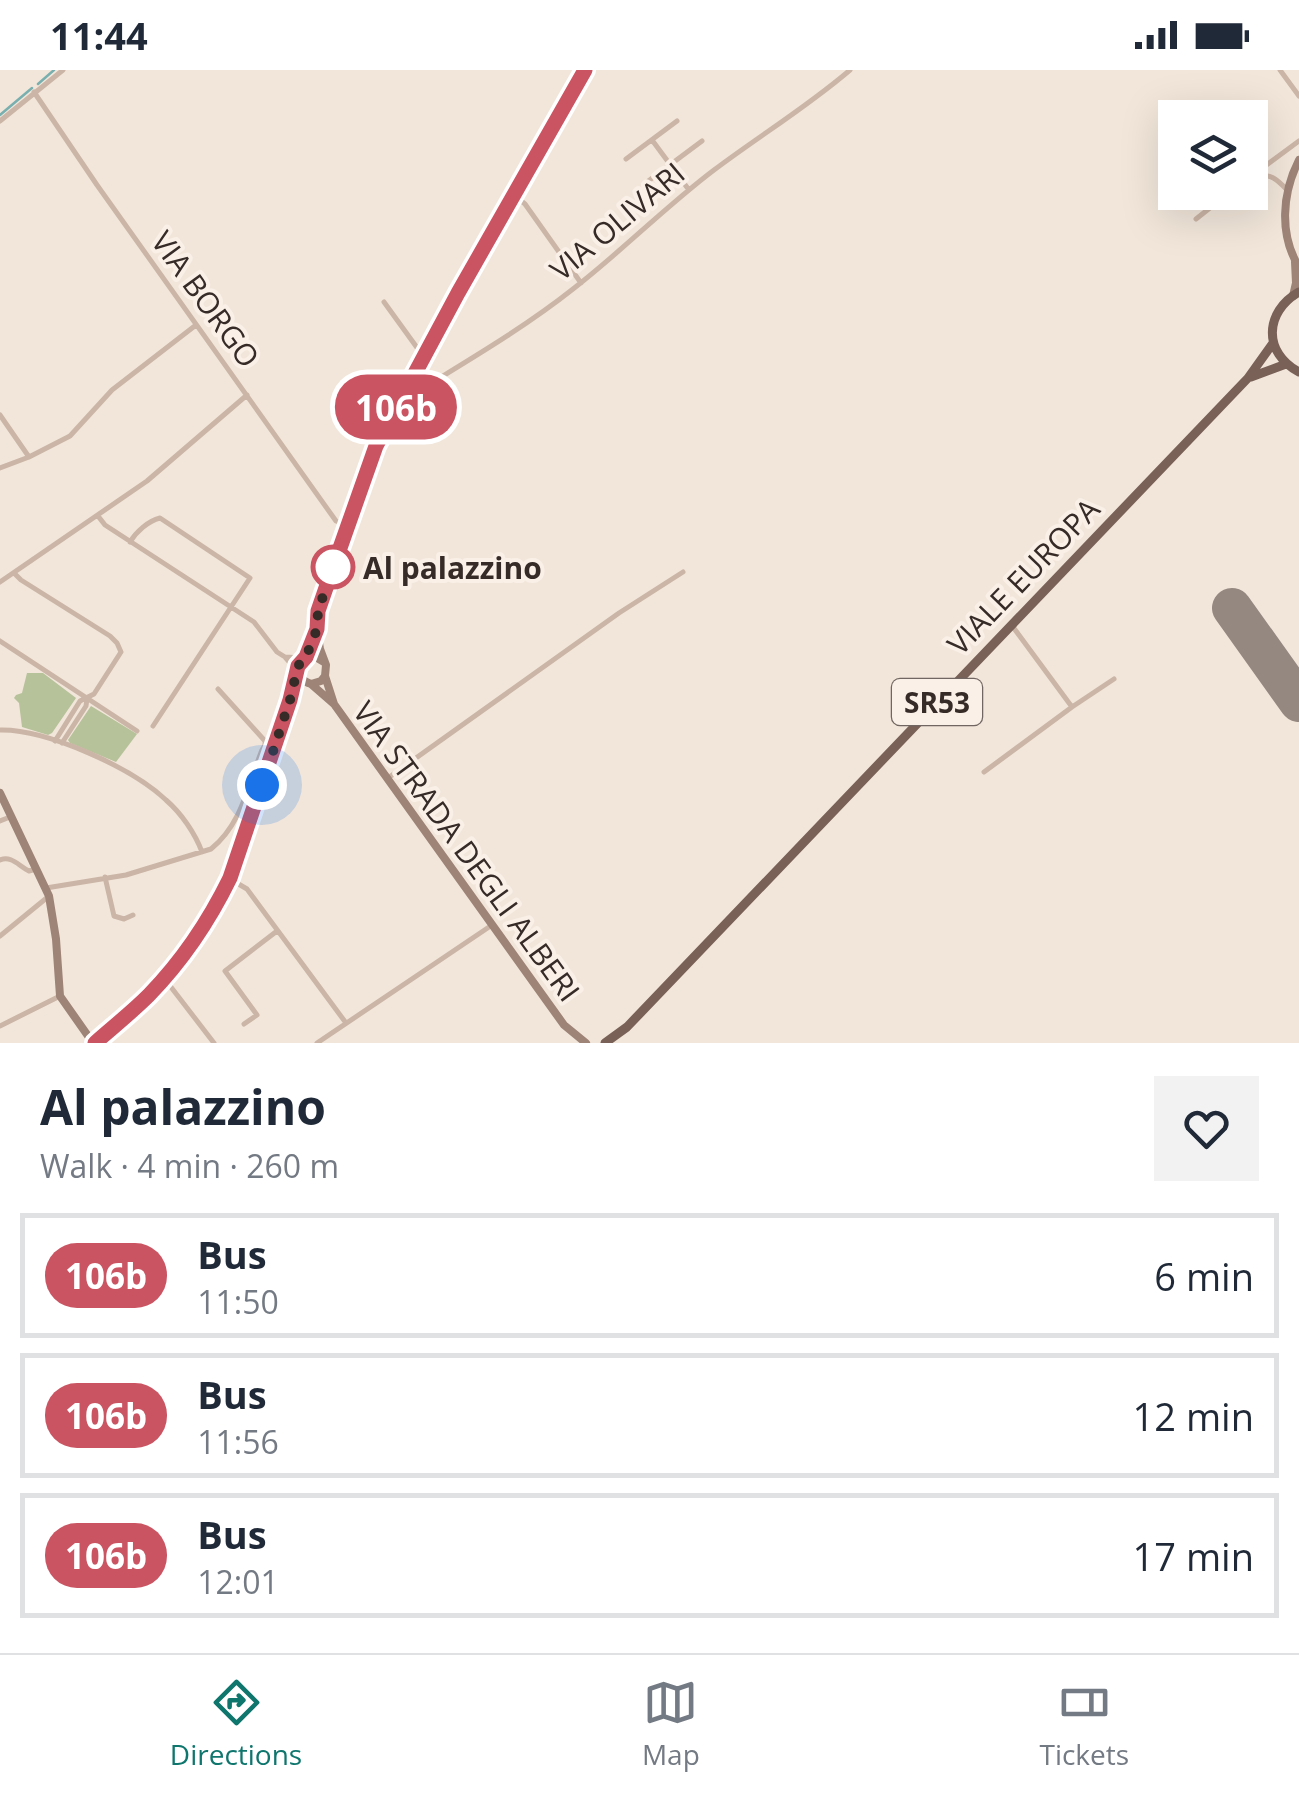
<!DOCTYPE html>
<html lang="en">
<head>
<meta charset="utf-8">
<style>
  body { margin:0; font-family:"Open Sans",sans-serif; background:#f2f2f3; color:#1f2937; height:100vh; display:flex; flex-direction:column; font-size:38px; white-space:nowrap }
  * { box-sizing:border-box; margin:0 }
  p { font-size:32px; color:#747a83 }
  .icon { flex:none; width:55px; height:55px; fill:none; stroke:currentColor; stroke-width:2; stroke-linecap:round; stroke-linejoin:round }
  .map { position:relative; height:973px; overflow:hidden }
  .panel { display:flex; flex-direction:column; background:#fff; flex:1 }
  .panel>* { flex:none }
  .badge { padding:0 20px; border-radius:32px; font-size:35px; line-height:65px }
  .controls { position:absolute; left:1158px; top:30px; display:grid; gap:20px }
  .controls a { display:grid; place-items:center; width:110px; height:110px; border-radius:0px; background:#fff; box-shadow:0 10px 40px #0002; font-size:50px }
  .you { position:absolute; width:50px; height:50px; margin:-25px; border:8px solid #fff; border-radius:50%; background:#1a73e8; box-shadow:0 0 0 15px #1a73e833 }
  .map>.badge { position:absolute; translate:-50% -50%; box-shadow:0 0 0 5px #fff }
  .round { display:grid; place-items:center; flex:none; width:105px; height:105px; border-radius:0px; background:#f2f2f3 }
  .head { display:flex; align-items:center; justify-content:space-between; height:170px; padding:0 40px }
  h1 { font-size:48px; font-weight:700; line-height:75px }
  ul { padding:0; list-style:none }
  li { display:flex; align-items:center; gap:30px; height:125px; margin:0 20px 15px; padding:0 20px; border:5px solid #e0e1e3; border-radius:0px }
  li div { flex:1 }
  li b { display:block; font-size:38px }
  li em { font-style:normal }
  li .badge { min-width:110px; font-weight:700; text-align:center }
  .status { display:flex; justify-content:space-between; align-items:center; height:70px; padding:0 50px; background:#fff; direction:ltr }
  .status svg { height:28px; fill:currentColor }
  .tab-bar { display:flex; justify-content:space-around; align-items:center; height:140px; border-top:2px solid #e0e1e3; background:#fff; font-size:28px; color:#747a83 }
  .tab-bar a { display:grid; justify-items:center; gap:5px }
  .tab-bar .selected { color:#0f766e }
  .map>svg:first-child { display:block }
  .green { fill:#b6c29a }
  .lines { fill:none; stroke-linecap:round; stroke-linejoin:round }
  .stream { stroke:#79b0af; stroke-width:2.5 }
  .runway { stroke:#948880; stroke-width:40 }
  .street { stroke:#cbb5a6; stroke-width:5 }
  .secondary { stroke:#9e8377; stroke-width:8 }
  .primary { stroke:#796158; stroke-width:9 }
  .line-casing { stroke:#fff; stroke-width:22 }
  .line { stroke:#ca5462; stroke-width:15 }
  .walk { stroke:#362b27; stroke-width:10; stroke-dasharray:0 18 }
  .stop-dot { fill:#fff; stroke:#ca5462; stroke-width:5 }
  .labels { text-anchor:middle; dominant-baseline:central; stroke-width:8; stroke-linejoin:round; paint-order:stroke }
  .shield { fill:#faf0e7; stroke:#716661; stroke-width:2.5 }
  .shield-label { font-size:28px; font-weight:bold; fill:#362b27 }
  .street-label { font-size:30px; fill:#362b27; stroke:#faf0e7 }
  .stop-label { font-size:30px; font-weight:bold; fill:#362b27; stroke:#faf0e7; text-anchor:start }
</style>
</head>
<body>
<div class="status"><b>11:44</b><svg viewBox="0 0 49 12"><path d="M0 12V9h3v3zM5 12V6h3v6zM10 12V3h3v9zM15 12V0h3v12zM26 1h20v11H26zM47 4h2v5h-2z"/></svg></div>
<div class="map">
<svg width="1299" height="973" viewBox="0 0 1299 973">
  <rect width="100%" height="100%" fill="#f2e6da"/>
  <path class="green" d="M27,603H43L76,628L52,663L48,665L22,657L19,633L14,628L16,625L22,623Z
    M91,636L137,664L116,692L70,673L68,670Z"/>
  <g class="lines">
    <path class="stream" d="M38,14L54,0
      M0,45L32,18"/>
    <path class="runway" d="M1232,538L1299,632"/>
    <path class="street" d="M1280,0L1299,26
      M34,22L97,115L331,444L336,451L347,455
      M0,51L63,0
      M652,70L689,120
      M626,89L677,51
      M1253,105L1299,71
      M1256,105C1271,104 1277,109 1287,120
      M647,112L702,71
      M514,125L525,134L581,213
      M1196,149L1230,122
      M384,232L418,279L424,284
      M409,319L420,320C472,288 525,257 573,219C622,181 665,137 714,100C759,66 807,37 850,0
      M0,345L29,387
      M0,398L29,387L70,366L112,320L196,255
      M98,446L105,455L254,552L277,582L285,587L298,602
      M130,472C136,462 148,451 160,448L250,508L153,656
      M14,503L21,510L110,566L117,573L121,582L94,624L80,631L55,671
      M0,512L147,411L247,325
      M0,571L137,661
      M285,587L304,588
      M218,619L265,671V675
      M1072,637L1114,609
      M0,660C47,659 132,698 166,730C181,743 195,763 202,782
      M62,673L86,636L87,629
      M984,702L1072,637L1013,557
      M388,708L619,543L683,502
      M0,751L10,747
      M0,790C11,785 19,796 29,801L36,799
      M105,807L114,846L124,849L133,845
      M230,809L247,819L346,953
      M46,818L126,805L211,779C242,754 248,715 262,680L265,675L274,677
      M0,866L49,826
      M164,908L214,973
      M244,954L257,945L225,901L277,861
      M0,956L60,926
      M317,973L492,855"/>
    <path class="secondary" d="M1299,90C1282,123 1279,165 1299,197
      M1293,226L1296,213L1295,192
      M306,587L317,559
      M324,592L314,586C295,589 293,608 311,614L321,611L325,606
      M311,614L334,634L564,955L586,973
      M334,634L325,606L326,595L320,579L317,559L318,541L376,376L458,223L585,0
      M0,723L49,826L56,869L60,926L93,973
      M95,973C113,957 132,942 149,925C182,891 209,851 230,809L298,604"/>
    <path class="primary" d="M1299,222C1264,242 1263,283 1299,302
      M1251,307L1286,294
      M605,973L627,957L1248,308L1273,273"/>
  </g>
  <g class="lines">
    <defs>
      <path id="line" d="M95,973C113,957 132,942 149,925C182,891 209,851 230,808L290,630L298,596L306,587L317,559L318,541L328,512L376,376L458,223L585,0"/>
    </defs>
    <use href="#line" class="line-casing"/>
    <use href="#line" class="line"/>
    <path class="walk" d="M262,715L290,630L298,596L306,587L317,559L318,541L333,497"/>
  </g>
  <circle class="stop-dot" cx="333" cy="497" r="20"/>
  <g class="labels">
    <rect class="shield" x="892" y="609" width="90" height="46" rx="8"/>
    <g class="shield-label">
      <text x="937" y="632">SR53</text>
    </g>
    <g class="street-label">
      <text transform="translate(617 151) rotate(-40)">VIA OLIVARI</text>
      <text transform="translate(206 229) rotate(54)">VIA BORGO</text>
      <text transform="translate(1023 506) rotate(-46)">VIALE EUROPA</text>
      <text transform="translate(467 781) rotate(54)">VIA STRADA DEGLI ALBERI</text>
    </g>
    <g class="stop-label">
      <text x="363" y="497">Al palazzino</text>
    </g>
  </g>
</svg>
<div class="controls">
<a><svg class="icon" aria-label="layers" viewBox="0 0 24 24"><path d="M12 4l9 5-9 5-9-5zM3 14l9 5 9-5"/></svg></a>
</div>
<div class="you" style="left:262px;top:715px"></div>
<b class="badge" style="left:396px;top:337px;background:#ca5462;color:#fff">106b</b>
</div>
<section class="panel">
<div class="head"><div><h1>Al palazzino</h1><p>Walk · 4 min · 260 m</p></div><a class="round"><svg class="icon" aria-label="heart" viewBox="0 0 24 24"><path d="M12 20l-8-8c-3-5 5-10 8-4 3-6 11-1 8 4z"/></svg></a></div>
<ul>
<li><span class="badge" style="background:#ca5462;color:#fff">106b</span><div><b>Bus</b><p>11:50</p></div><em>6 min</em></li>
<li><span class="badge" style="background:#ca5462;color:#fff">106b</span><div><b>Bus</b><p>11:56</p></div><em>12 min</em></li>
<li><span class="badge" style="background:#ca5462;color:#fff">106b</span><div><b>Bus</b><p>12:01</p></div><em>17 min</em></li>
</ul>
</section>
<nav class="tab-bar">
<a class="selected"><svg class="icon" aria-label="directions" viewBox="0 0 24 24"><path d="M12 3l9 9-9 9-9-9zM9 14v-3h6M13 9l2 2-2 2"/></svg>Directions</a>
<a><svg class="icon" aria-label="map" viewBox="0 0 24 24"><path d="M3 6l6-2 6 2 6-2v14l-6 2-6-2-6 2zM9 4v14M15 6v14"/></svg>Map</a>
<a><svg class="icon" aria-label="tickets" viewBox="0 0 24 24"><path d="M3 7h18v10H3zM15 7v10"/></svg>Tickets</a>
</nav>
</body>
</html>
